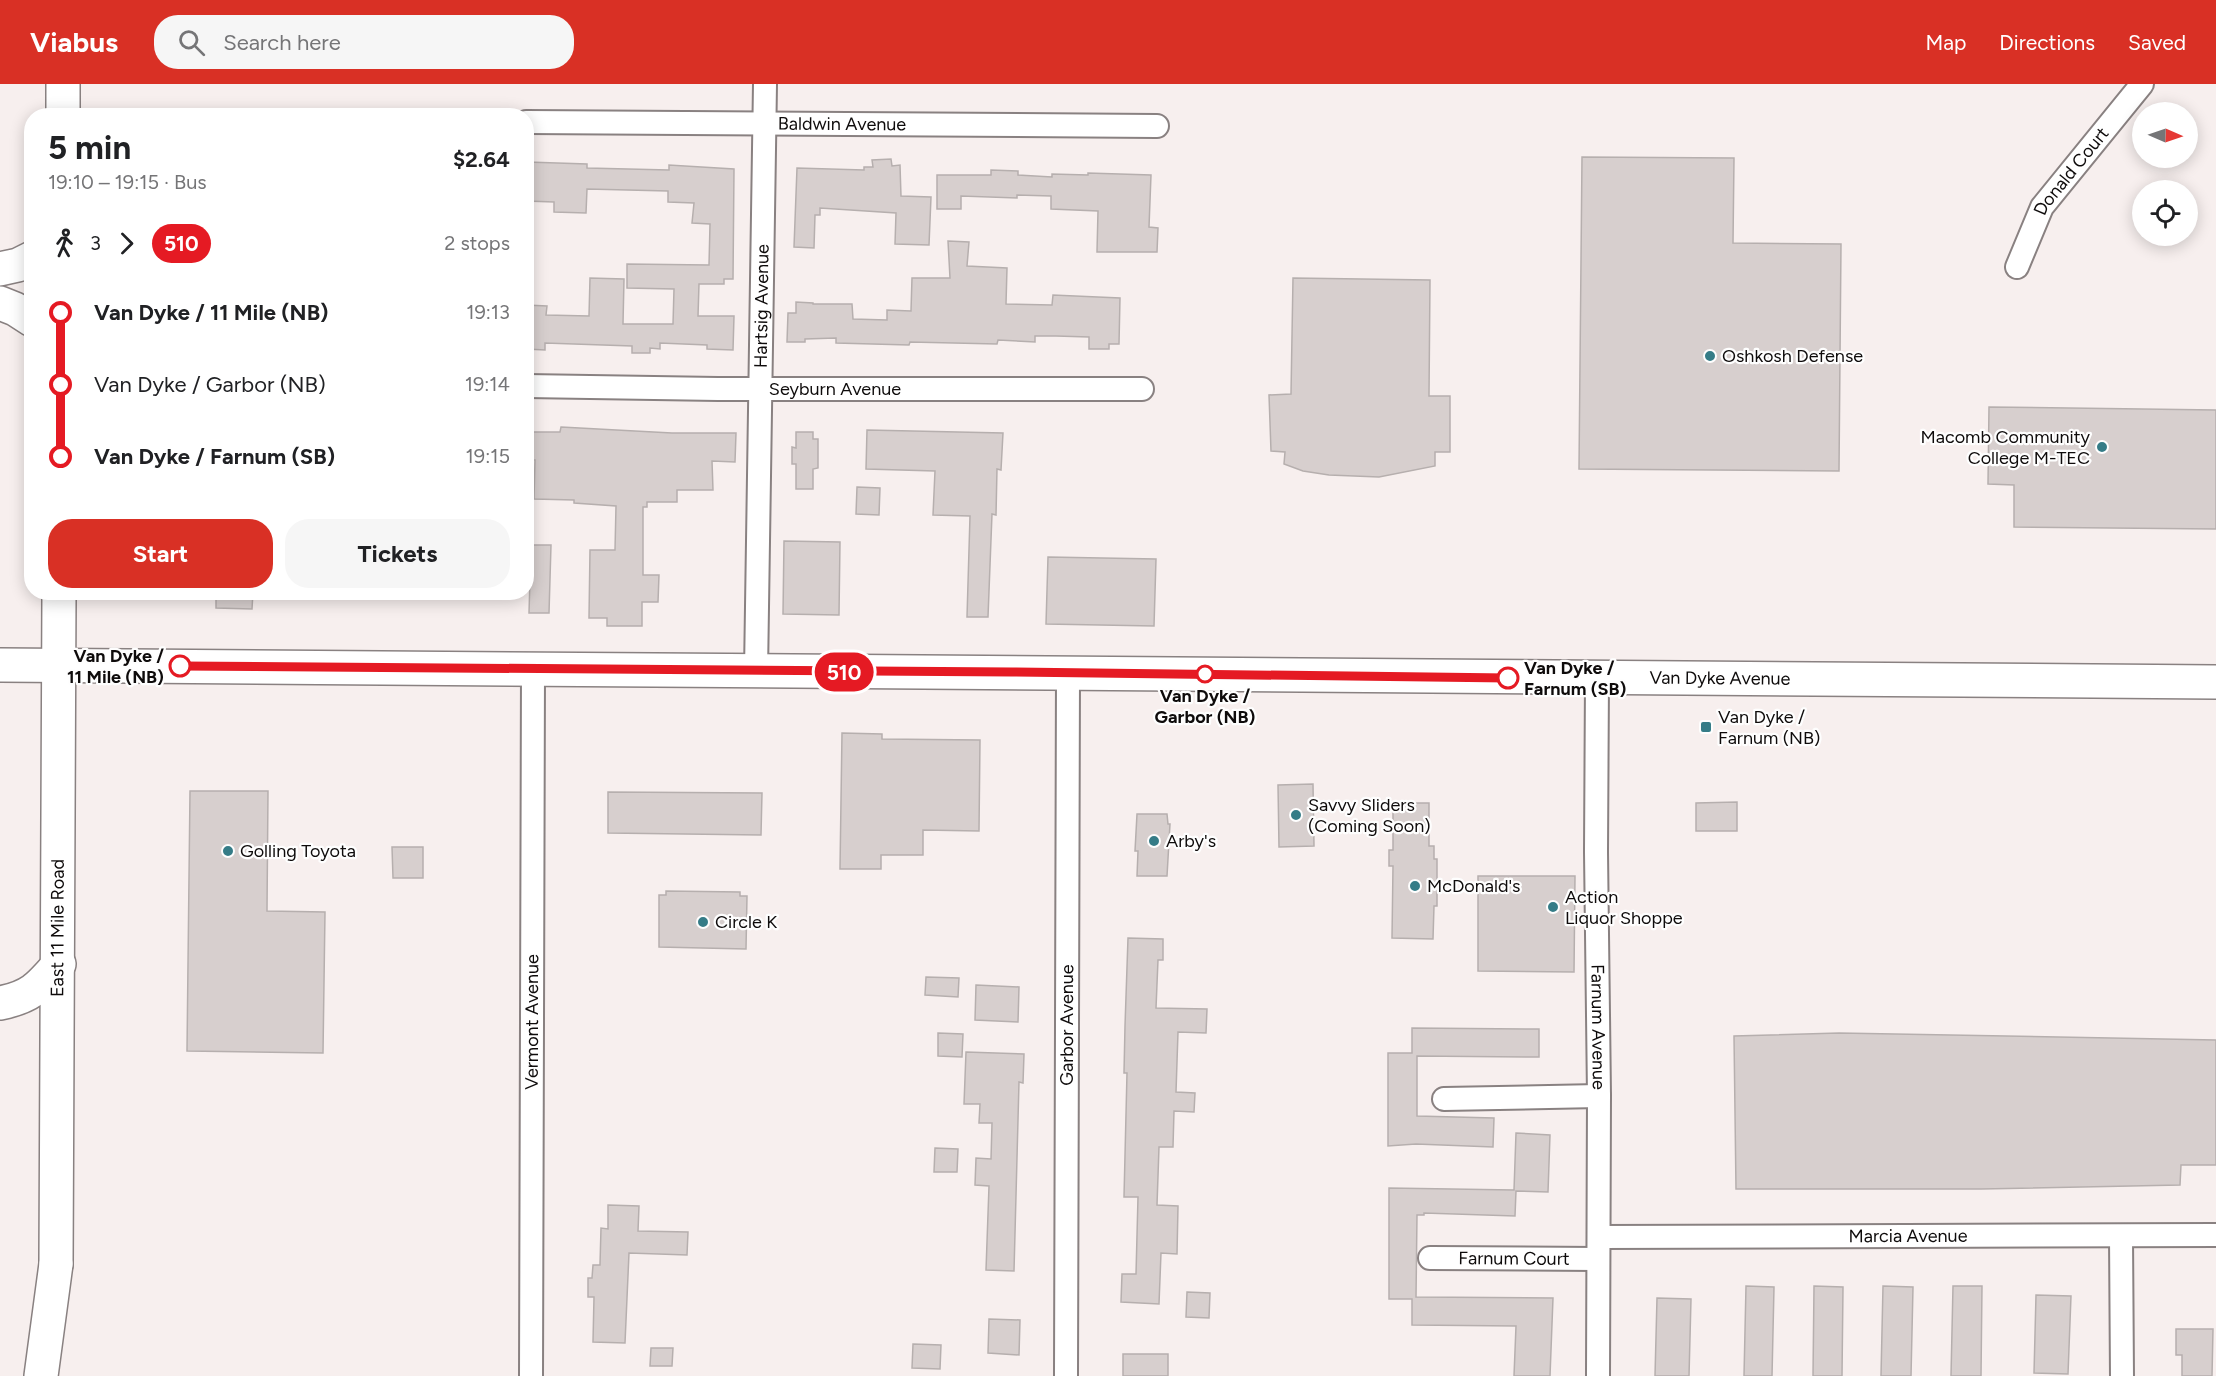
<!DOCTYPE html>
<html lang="en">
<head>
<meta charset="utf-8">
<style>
  body { margin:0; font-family:Figtree,sans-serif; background:#f6f6f6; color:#202124; height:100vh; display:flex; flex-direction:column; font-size:22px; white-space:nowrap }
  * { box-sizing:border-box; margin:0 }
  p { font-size:20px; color:#757577 }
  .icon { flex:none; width:33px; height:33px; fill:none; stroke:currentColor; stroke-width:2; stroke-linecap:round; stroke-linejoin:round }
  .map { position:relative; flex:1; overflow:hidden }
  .details { position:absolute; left:24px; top:24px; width:510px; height:492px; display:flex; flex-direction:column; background:#fff; border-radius:24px; box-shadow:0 3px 15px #0003 }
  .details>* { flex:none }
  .badge { padding:0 12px; border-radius:20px; font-size:21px; line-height:39px }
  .needle { width:39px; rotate:92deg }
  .fabs { position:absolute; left:2132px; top:18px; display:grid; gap:12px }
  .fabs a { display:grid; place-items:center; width:66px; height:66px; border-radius:50%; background:#fff; box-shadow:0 3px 15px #0003; font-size:30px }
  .map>.badge { position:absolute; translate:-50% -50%; box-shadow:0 0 0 3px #fff }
  .legs { display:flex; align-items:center; gap:9px; height:66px; padding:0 24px; font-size:20px }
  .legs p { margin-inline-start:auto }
  .head { display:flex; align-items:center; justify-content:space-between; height:102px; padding:0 24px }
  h1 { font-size:33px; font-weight:700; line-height:45px }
  .primary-button { display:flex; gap:12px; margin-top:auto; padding:12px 24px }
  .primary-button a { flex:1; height:69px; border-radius:24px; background:#d93025; color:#fff; font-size:24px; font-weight:700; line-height:69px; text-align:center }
  .primary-button a+a { background:#f6f6f6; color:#202124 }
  ul { padding:0 24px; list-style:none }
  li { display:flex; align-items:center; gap:21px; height:72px; font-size:22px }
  li i { display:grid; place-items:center; width:9px; height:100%; margin:0 8px; background:currentColor }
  li i::after { content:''; width:15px; height:15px; margin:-8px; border:4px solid; border-radius:50%; background:#fff }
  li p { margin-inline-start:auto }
  li:first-child i { background:linear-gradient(#0000 50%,currentColor 0) }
  li:last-child i { background:linear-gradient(currentColor 50%,#0000 0) }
  header { display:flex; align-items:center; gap:36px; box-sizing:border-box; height:84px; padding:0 30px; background:#d93025; color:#fff }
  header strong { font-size:28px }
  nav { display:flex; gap:33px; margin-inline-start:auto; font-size:21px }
  .search { width:420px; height:54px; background:#f6f6f6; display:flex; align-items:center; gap:15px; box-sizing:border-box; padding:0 21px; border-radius:24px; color:#757577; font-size:22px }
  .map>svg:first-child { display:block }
  .building { fill:#d7cfce; stroke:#b6afae; stroke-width:1.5 }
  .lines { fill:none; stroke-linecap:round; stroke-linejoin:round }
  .minor-casing { stroke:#898181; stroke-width:26 }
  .primary-casing { stroke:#898181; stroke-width:36 }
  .motorway-casing { stroke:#898181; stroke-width:36 }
  .minor { stroke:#fff; stroke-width:22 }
  .primary { stroke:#fff; stroke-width:33 }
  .motorway { stroke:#fff; stroke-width:33 }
  .line-1-casing { stroke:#fff; stroke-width:14 }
  .line-1 { stroke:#e51a23; stroke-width:9 }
  .poi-dot { fill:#357c87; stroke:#fefefe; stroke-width:2 }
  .stop-1-dot { fill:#fff; stroke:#e51a23; stroke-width:3 }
  .labels { text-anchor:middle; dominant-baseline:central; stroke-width:4.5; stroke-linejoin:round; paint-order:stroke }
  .street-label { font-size:18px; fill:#0e0b0b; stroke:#fefefe }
  .poi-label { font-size:18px; fill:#0e0b0b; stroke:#fefefe; text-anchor:start }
  .stop-label { font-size:18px; font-weight:bold; fill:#0e0b0b; stroke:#fefefe; text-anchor:end }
</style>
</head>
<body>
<header>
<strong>Viabus</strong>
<div class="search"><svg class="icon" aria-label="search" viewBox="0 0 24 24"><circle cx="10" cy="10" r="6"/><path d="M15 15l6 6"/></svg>Search here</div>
<nav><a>Map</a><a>Directions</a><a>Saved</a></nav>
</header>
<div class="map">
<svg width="2216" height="1292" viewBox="0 0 2216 1292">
  <rect width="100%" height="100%" fill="#f7efee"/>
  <path class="building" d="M1582,73L1734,74L1733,159L1841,160L1839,387L1579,385Z
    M891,75L892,82L900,81L901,112L931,113L929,161L895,160L896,129L820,124V131H815L814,164L794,163L797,84L864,86V83H873L872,76Z
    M527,78L587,80V84L669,86V81L734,85L733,195H724V200H699L698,232H734L733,266L707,265V261L660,259V265L650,264V269H632V262L545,259V266L526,265V221L547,222L546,231L589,232L590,194L624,195L623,240H673L674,205L627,204V180L709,181L710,140L692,139L694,119L668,118V107L587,105L586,129L554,128V118L526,117Z
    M991,86L1018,87V91L1052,93V90L1088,91V89L1151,91L1149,143L1158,144L1157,168H1097L1098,127L1051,125V112L1017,111V114L961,112V125H937V91H991Z
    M948,157L969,158L967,182L1007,184L1006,220L1052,221L1053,211L1120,214L1119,260H1109V265H1089V253L1056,252H1035V258L998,256L997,260L910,258L909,261L836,259V254L805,255V258H787L788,229H796V218L813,219V220H852L853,235L887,236V226L911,227L912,194H950Z
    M1293,194L1430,196L1429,312H1450V368H1435V382L1379,393L1329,391L1303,387L1284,380L1285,368L1271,367L1269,311L1291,310Z
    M1989,323L2216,326V445L2014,443V401L1988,400Z
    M561,343L672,349H736L735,378L712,377L713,406H677V418H647V423H643V491H659L658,518H642V542H607V534H589L590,466H615L616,422L574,419V416L534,415L535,376H526V348H560Z
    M867,346L1003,349L1001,386L997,385L996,431L992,430L988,533H967L970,432L933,431L935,387L866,385Z
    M796,348H813V355H818V384L813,385V405H796V380H792V363L796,364Z
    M857,403L880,404L879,431L856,430Z
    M784,457L840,458L839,531L783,530Z
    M531,461H551L549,529H529Z
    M1048,473L1156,475L1154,542L1046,540Z
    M216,508H253L252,525L216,524Z
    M842,649L882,650V655L980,656L979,747L923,746V771H881V785H840Z
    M1313,700L1314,762L1279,763L1278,701Z
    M190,707H268L267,827L325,828L323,969L187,967Z
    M608,708L762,709L761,751L608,749Z
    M1737,718V747H1696V719Z
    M1393,719H1429V762H1434V775H1437V822H1434L1433,855L1392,854L1393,782H1389V766H1393Z
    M1137,730H1167L1168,740H1170L1167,792H1137L1138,767H1135Z
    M392,763H423V794H393Z
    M1478,792H1575L1574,888L1478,887Z
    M666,807L740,808V812H747L746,865L659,863V811H666Z
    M1128,854L1163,855V876H1158L1156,924L1207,925L1206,949L1178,948L1176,1008L1195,1009L1194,1028L1174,1027L1173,1063H1159L1157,1121L1178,1122L1177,1170L1161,1169L1159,1220L1121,1218L1122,1190H1136L1138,1113H1124L1127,989H1124L1125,942Z
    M926,893L959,894L958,913L925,911Z
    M976,901L1019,903L1018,938L975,936Z
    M1412,944L1539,945V973L1417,972V1032L1494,1034L1493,1063L1416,1060L1388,1062V969H1412Z
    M938,949L963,950L962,973L938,972Z
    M1839,949L2216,956V1081H2181L2180,1101L1981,1105H1736L1734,952Z
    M966,968L1024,970L1023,999L1019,998L1014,1187L986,1186L989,1102L975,1101L976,1074L991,1075L992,1039H979L980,1020H964Z
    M1516,1049L1550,1051L1548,1108L1516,1107L1515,1132L1424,1129V1131H1417L1416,1213L1553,1214L1550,1292H1514L1516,1242L1412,1241V1215H1389V1104L1514,1106Z
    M935,1064L958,1065L957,1088H934Z
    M608,1121L639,1122L638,1147L688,1148L687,1171L629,1169L625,1259L593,1258L594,1213H588V1194H592L593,1181H600L601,1144L608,1145Z
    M1746,1202L1774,1203L1772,1292H1744Z
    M1814,1202L1843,1203L1842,1292H1813Z
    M1883,1202L1913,1203L1911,1292H1881Z
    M1953,1202H1982L1981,1292H1951Z
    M1187,1208L1210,1209L1209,1234L1186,1233Z
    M2036,1211L2071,1212L2068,1290L2034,1289Z
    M1657,1214L1691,1215L1689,1292H1655Z
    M989,1235L1020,1236L1019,1271L988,1269Z
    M2176,1245H2213L2212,1292H2182V1271H2176Z
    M913,1260L941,1261L940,1285L912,1284Z
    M651,1264H673L672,1282H650Z
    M1123,1270H1168V1292H1123Z"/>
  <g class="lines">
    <defs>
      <g id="minor">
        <path id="s1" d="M526,38L1157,42"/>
        <path id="s2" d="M2017,183L2042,123L2142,0"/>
        <path id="s3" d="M526,302L718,305H1142"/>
        <path id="s4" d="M756,588L765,0"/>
        <path id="s5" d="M1597,595L1596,768L1599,1012L1598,1292"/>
        <path d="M1444,1015L1599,1012"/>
        <path id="s6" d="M1599,1153L2216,1151"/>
        <path d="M2121,1153L2122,1292"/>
        <path id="s7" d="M1430,1174L1598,1175"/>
        <path id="s8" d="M531,1292L533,585"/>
        <path id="s9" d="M1066,1292L1068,589"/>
      </g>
      <g id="primary">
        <path d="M63,0V32"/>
        <path d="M0,185L18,181L32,174"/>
        <path d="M0,219L15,225L32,236"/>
        <path id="s10" d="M0,581L2216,598"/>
        <path d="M0,919C31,913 39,903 59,880"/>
        <path id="s11" d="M56,1180L59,508"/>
      </g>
      <path id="motorway" d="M41,1292L56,1180"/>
    </defs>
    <use href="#minor" class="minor-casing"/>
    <use href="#primary" class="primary-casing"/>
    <use href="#motorway" class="motorway-casing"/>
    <use href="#minor" class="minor"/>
    <use href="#primary" class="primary"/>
    <use href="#motorway" class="motorway"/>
  </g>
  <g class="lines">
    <defs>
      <path id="line-1" d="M180,582L1012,588L1508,594"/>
    </defs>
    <use href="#line-1" class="line-1-casing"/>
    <use href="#line-1" class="line-1"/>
  </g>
  <g class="poi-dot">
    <circle cx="1710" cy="272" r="6"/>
    <circle cx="2102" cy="363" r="6"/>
    <rect x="1700" y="637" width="12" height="12" rx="3"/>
    <circle cx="1296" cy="731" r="6"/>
    <circle cx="1154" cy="757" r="6"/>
    <circle cx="228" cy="767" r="6"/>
    <circle cx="1415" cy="802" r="6"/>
    <circle cx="1553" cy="823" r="6"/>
    <circle cx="703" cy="838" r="6"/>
  </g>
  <g class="stop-1-dot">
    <circle cx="180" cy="582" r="10"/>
    <circle cx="1205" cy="590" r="8"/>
    <circle cx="1508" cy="594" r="10"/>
  </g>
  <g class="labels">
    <g class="street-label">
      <text stroke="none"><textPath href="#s1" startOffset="316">Baldwin Avenue</textPath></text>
      <text stroke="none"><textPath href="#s2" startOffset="111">Donald Court</textPath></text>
      <text stroke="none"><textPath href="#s4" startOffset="366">Hartsig Avenue</textPath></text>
      <text stroke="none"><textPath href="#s3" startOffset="309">Seyburn Avenue</textPath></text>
      <text stroke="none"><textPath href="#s10" startOffset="1720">Van Dyke Avenue</textPath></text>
      <text stroke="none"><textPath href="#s11" startOffset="336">East 11 Mile Road</textPath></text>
      <text stroke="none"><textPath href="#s8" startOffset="354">Vermont Avenue</textPath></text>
      <text stroke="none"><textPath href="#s9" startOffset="351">Garbor Avenue</textPath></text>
      <text stroke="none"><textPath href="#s5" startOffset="348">Farnum Avenue</textPath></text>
      <text stroke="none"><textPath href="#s6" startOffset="309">Marcia Avenue</textPath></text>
      <text stroke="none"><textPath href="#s7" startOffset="84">Farnum Court</textPath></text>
    </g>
    <g class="poi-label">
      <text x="1722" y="272">Oshkosh Defense</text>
      <text x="2090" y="353" text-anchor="end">Macomb Community<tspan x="2090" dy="21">College M-TEC</tspan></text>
      <text x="1718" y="633">Van Dyke /<tspan x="1718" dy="21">Farnum (NB)</tspan></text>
      <text x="1308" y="721">Savvy Sliders<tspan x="1308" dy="21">(Coming Soon)</tspan></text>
      <text x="1166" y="757">Arby's</text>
      <text x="240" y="767">Golling Toyota</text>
      <text x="1427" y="802">McDonald's</text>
      <text x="1565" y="813">Action<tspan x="1565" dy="21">Liquor Shoppe</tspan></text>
      <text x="715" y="838">Circle K</text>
    </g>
    <g class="stop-label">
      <text x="164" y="572">Van Dyke /<tspan x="164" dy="21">11 Mile (NB)</tspan></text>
      <text x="1524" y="584" text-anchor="start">Van Dyke /<tspan x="1524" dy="21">Farnum (SB)</tspan></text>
      <text x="1205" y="612" text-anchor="middle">Van Dyke /<tspan x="1205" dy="21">Garbor (NB)</tspan></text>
    </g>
  </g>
</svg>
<div class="fabs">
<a><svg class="needle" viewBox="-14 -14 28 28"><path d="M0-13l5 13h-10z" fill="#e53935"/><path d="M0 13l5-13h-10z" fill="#757577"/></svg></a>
<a><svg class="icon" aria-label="locate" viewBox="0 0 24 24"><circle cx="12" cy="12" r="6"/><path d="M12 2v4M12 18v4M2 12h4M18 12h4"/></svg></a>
</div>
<b class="badge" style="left:844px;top:588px;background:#e51a23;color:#fff">510</b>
<section class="details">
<div class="head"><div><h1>5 min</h1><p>19:10 – 19:15 · Bus</p></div><b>$2.64</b></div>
<div class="legs"><svg class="icon" aria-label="walk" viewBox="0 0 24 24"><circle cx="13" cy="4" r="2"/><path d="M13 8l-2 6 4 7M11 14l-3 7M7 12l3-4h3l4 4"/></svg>3<svg class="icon" aria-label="forward" viewBox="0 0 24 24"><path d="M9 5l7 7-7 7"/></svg><b class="badge" style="background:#e51a23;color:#fff">510</b><p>2 stops</p></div>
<ul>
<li><i style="color:#e51a23"></i><b>Van Dyke / 11 Mile (NB)</b><p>19:13</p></li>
<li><i style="color:#e51a23"></i><span>Van Dyke / Garbor (NB)</span><p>19:14</p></li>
<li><i style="color:#e51a23"></i><b>Van Dyke / Farnum (SB)</b><p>19:15</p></li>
</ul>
<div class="primary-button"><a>Start</a><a>Tickets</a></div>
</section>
</div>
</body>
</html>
